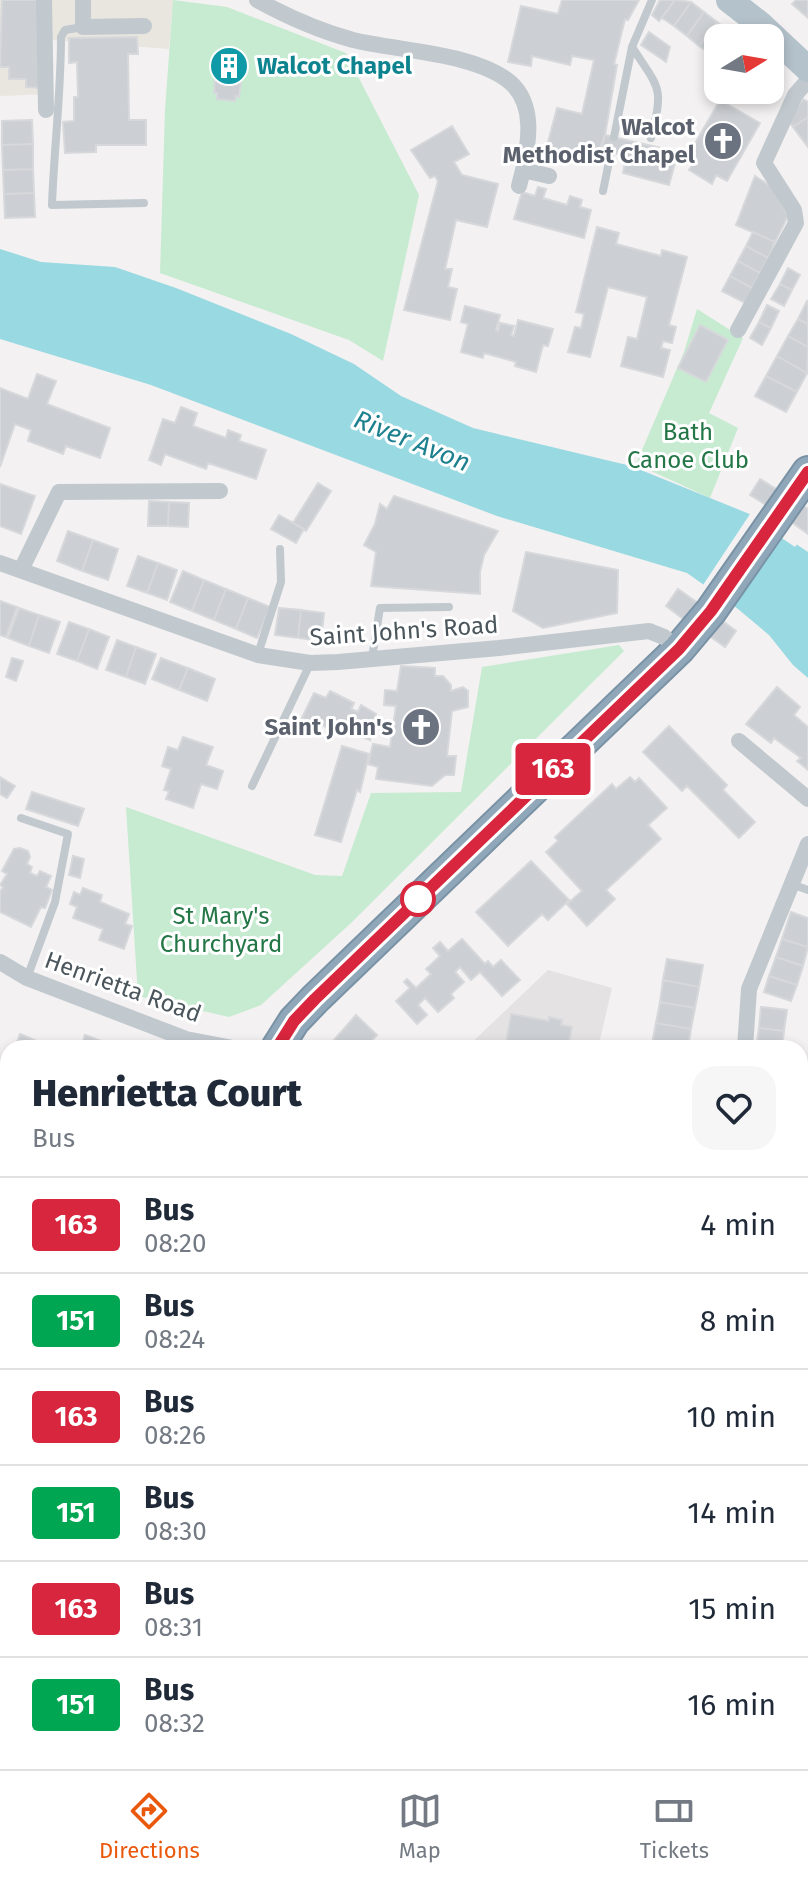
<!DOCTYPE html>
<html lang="en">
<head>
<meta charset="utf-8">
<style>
  body { margin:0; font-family:"Fira Sans",sans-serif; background:#f6f6f7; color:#1f2937; height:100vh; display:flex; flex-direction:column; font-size:30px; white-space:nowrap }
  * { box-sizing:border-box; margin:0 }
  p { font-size:26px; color:#747a83 }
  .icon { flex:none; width:44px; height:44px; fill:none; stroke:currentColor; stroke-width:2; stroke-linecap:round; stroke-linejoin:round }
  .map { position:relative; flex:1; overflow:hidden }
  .sheet { position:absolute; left:0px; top:1040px; width:808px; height:730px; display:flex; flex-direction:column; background:#fff; border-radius:24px 24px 0 0; box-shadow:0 4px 12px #0003 }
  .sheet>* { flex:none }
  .badge { padding:0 16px; border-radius:6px; font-size:28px; line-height:52px }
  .needle { width:52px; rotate:79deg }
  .controls { position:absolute; left:704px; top:24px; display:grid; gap:16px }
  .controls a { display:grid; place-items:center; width:80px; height:80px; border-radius:16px; background:#fff; box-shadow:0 4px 12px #0003; font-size:40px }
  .map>.badge { position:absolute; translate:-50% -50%; box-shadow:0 0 0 4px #fff }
  .round { display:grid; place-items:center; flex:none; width:84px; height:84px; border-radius:24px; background:#f6f6f7 }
  .summary { display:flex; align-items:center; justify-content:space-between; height:136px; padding:0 32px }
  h1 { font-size:38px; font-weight:800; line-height:60px }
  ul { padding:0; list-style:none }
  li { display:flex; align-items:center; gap:24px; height:96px; padding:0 32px; border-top:2px solid #e0e1e3 }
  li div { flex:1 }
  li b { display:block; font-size:30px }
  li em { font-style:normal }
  li .badge { min-width:88px; font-weight:700; text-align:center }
  .tabs { display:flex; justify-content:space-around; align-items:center; height:112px; border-top:2px solid #e0e1e3; background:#fff; font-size:22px; color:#747a83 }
  .tabs a { display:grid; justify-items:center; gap:4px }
  .tabs .active { color:#ea580c }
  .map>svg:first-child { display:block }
  .commercial { fill:#e9e6df }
  .education { fill:#e4e2e3 }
  .green { fill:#c6ebd1 }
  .water { fill:#98d9e2 }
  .pier { fill:#f3f1f1 }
  .building { fill:#cccfd3; stroke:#d6d8db; stroke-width:2 }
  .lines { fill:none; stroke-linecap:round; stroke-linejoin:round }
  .highway-casing { stroke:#7a92a5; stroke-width:34 }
  .lane { stroke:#c1c9ce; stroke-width:8 }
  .street { stroke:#c1c9ce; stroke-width:16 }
  .primary { stroke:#b4c2cc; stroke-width:26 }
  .highway { stroke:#8fa7b9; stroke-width:30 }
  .line-casing { stroke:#fff; stroke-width:18 }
  .line { stroke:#d7263d; stroke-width:12 }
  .stop-dot { fill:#fff; stroke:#d7263d; stroke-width:4 }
  .labels { text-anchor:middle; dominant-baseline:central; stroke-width:6; stroke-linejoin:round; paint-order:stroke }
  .culture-label { font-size:24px; font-weight:bold; fill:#0d838f; stroke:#fff; text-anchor:start }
  .worship-label { font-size:24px; font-weight:bold; fill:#5b616d; stroke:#fff; text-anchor:end }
  .park-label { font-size:24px; fill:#237646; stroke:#fff }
  .street-label { font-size:24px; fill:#4b565c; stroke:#fff }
  .water-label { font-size:26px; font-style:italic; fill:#1d808e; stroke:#fff }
</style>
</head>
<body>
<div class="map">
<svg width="808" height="1769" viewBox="0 0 808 1769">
  <rect width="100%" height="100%" fill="#f3f1f1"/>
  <path class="commercial" d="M0,0H173L169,49L51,40L49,94L0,96Z"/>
  <path class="education" d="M548,970L612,988L598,1048H466Z"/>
  <path class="green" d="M173,0L227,7L346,53L419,195L383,361L349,340L160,273L165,110Z
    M697,309L743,338L709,413L738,428L710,498L636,464L684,352Z
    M619,645L624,651L351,923L261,1005L229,1017L138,996L126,807L315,875L342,876L371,793L461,792L482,667Z"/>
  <path class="water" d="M0,249L41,262L115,267L176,288L291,334L354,364L401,396L473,428L631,466L752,515L808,552V678L793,665L769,635L738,609L687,573L497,516L151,385L0,339Z"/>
  <path class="pier" d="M752,511L799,541L795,547L780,537L730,609L701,588Z"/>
  <path class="building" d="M2,0H39L41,88L26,87V79H9V67H0Z
    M562,0H639L628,20L625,19L614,64L617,65L605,135L596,161L546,150L557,108L582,114L594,60L572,56L570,65L532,56L531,66L508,62L521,6L558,14Z
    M660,0H675L659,21L652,15Z
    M675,0L691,2L674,26L662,18Z
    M796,0H808V18L792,4Z
    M691,2L704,12L687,36L674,26Z
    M704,12L717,22L699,46L687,36Z
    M717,22L729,31L723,38H718V45L711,54L699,46Z
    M649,32L670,47L666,62L641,45Z
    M137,37L138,54H128L129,120H146V145H96V152L65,153L63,122L74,121V97H78L77,62L69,63V38Z
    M718,45V73L705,64Z
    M221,50L240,52L237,81L241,82L239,97L236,96L235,101L217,99V93H214L215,79L218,80Z
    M803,99L808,102V117L793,127L788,120Z
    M720,100L760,123L727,181L716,175L712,184L689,170L693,164L686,159Z
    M808,117V147L793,127Z
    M32,120L33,144L2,145V121Z
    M452,126L469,154L454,162L462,175L498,184L487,227L456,220L445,269H452L448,287L457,289L450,320L404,310L438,181L435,176L430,178L411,150Z
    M605,135L678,152L669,185L623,173L626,156L601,150Z
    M33,144V169L3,170L2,145Z
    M33,169L34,193L4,194L3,170Z
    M755,176L772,187L788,216L775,242L736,225Z
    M538,187L546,189L543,198L567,205L570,196L582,200L580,207L591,210L584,238L514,219L522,192L535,196Z
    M34,193L35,217L5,218L4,194Z
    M597,227L619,233L616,244L661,256L662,250L687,257L669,325L676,327L672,343L663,341L661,348L670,350L663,377L621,366L628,337L637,339L647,297L608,287L590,357L568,352L575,327L581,328L584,314L576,312Z
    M753,232L775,242L768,258L746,246Z
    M746,246L768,258L760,273L738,261Z
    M738,261L760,273L752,288L730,276Z
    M788,268L800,275L792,290L780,284Z
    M730,276L752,288L745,303L722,291Z
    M780,284L792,290L784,306L771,299Z
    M807,301L808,302V324L798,319Z
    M767,305L779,311L771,328L759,322Z
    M465,306L500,315L496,330L498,331L500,323L514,326L511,335L514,336L518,320L553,329L548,346L543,345L536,372L515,366L516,362L484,353L483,358L461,352L468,324L461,322Z
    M798,319L808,324V347L788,336Z
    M759,322L771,328L762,345L750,338Z
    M700,325L728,340L706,382L678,368Z
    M788,336L808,347L807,373L777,356Z
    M777,356L807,373L797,392L766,376Z
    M37,374L56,381L47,404L110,428L100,458L66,446L63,454L28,441L31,430L15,424L0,467V388L28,399Z
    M766,376L797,392L786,412L755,396Z
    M181,407L197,413L193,426L226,438L228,430L241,435L239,441L266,450L256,479L208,463L206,469L165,454L161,465L149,460L163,419L175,423Z
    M760,479L781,492L771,508L750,495Z
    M318,483L331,491L306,531L293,523Z
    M0,484L35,496L21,534L0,526Z
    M394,496L498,531L484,555L480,572V594L371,586L376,552L364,545L375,524L380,504L387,509Z
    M149,501L169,502L168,526H148Z
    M169,502L189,503L188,527L168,526Z
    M802,505L808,509V534L790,521Z
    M279,515L304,529L296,543L271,529Z
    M68,531L93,540L82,571L57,561Z
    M93,540L118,549L108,580L82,571Z
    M526,552L618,570L617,613L543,628L513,611Z
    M138,556L158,563L147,593L127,586Z
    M158,563L177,570L167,600L147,593Z
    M183,571L204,580L192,611L170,602Z
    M204,580L226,589L214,620L192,611Z
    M226,589L248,598L236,629L214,620Z
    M678,589L698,603L686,621L666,606Z
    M248,598L270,607L257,638L236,629Z
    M0,601L17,607L6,637L0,635Z
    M19,608L39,615L29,646L8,638Z
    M279,608L301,610L298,638L275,635Z
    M301,610L324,613L321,641L298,638Z
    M39,615L60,622L49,653L29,646Z
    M716,616L736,631L725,647L704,632Z
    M69,622L89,629L77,661L57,654Z
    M89,629L109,637L97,669L77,661Z
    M117,640L136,647L126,677L106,670Z
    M136,647L156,654L145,684L126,677Z
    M12,658L23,661L16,681L6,677Z
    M161,658L188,668L179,690L152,679Z
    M401,666L435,668V676H443L451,685V691L463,687L468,691V707L452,711L447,756H456L454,775H445L432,786L376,779L378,767L368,764L373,744L390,747L396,706L384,705L385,690L397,691Z
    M188,668L215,679L207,701L179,690Z
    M777,687L800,707L794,715L808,727V770L797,761L801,758L774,738L771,743L746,724Z
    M330,691L354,703L351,709L358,712L361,705L376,714L370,740L342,727L339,732L302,718L314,693L326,698Z
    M669,726L727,785L723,790L755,822L739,838L687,786L682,791L643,752Z
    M183,737L213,747L206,765L223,771L217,789L201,784L193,808L166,799L169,791L164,790L171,769L162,766L168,747L178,750Z
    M342,746L369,754L360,792L357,790L341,842L315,835Z
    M0,777L15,786L7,798L0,794Z
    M630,777L635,782L639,778L667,808L648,825L661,839L606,890L615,899L587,926L567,904L582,891L546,852L558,841L555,837L612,784L616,789Z
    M32,792L84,809L78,826L26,809Z
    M20,848L28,851L30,857L27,864L32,867L30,873L37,876L40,871L51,876L46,887L52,890L45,908L41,907L31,927L0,912V892L3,887L0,885L7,874L2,871L14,849Z
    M73,856L84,859L80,878L69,875Z
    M531,861L569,900L548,920L542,914L508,946L476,912Z
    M83,888L102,895L100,902L129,914L125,924L132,926L124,949L99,940L103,929L73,918L77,907L70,904L74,892L80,895Z
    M791,912L808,918V947L782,939Z
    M462,939L485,964L488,961L493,967L501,960L520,980L502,996L480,972L471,980L460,967L455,972L464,982L451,994L454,998L438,1012L425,998L418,1005L427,1015L417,1024L396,1001L410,988L404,982L407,979L416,988L431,974L426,969L440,956L433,948L440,942L448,951Z
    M782,939L808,947L803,966L776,957Z
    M776,957L803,966L797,985L769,976Z
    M667,959L703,965L699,987L663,980Z
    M769,976L797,985L791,1001L764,992Z
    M663,980L699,987L695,1008L660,1002Z
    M660,1002L695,1008L691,1029L656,1023Z
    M761,1007L787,1010L784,1031L759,1028Z
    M511,1014L549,1021V1017L562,1020L561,1025L572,1027L568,1048H505Z
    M356,1015L377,1035L365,1048H343L334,1040Z
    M656,1023L691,1029L688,1048L652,1044Z
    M759,1028L784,1031L782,1048H756Z
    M20,1034L53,1048H15Z
    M85,1035L107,1043L105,1048H76L77,1044L81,1046Z
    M0,1152L8,1153V1178L0,1177Z
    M804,1170L808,1171V1218L800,1217V1193Z
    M0,1391H8V1408H0Z
    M805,1461L807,1479L800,1480V1462Z
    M7,1476H8V1506L0,1503V1492Z
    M807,1479L808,1497L800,1498V1480Z
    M0,1503L8,1506V1532H0Z
    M808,1505V1523L800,1524V1506Z
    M808,1523V1541L800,1542V1524Z
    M808,1541V1559L800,1560V1542Z
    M808,1559V1577L800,1578V1560Z
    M808,1581V1604L800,1605V1583Z
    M808,1604V1632L800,1633V1605Z
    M808,1692V1750L802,1693Z
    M85,1762H116L121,1769H91Z
    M301,1762H323L324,1769H302Z
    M324,1762H347V1769H325Z
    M351,1762H372L373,1769H351Z
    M374,1762H396L397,1769H375Z
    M398,1762H420V1769H398Z
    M421,1762H442L443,1769H421Z
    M446,1762H468V1769H446Z
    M469,1762H491L492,1769H470Z
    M497,1762H539L540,1769H498Z
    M550,1762H572L573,1769H551Z
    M575,1762H597V1769H576Z
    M602,1762H624V1769H602Z
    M626,1762H648V1769H626Z
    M653,1762H674L675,1769H653Z
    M676,1762H698L699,1769H677Z
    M702,1762H723L724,1769H702Z
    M725,1762H747L748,1769H726Z"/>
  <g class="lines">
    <defs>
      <path id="highway" d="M277,1048L294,1021L315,999L679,649L711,611L808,472
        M0,1615L8,1595
        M0,1657L8,1639
        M0,1730L8,1740
        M0,1758L12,1769
        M38,1762L41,1769"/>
    </defs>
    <use href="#highway" class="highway-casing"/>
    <path class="lane" d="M83,27L65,30L61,37C61,94 54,149 52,205L144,203
      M632,47C660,90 664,86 651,138
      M614,137L632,47L652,0
      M603,191L611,152
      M258,654L281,582L280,549
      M372,658L380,608L449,607
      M252,786L310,664
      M21,818L68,834L55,902L27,978
      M791,884L808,890"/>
    <path class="street" d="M44,0L46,110
      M83,0V27L144,26
      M257,0C288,17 320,31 353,40C398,51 477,53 511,83C535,105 529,142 523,170L549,176
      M519,186L523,170
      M738,330L796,223L794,210L764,163L795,95L808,80
      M0,563L258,655L310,663L338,662L499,648L649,631L664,637L679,649
      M21,570L59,492L220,491
      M739,741L808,799
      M0,962L27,978L186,1039L233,1048
      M745,1048L749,989L808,844
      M800,1249L808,1251
      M0,1437H8
      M792,1762L794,1769
      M275,1769L278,1762"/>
    <path class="primary" d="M729,0L760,24L808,69"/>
    <use href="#highway" class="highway"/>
  </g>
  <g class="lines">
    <defs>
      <path id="line" d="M277,1048L294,1021L315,999L679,649L711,611L808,472"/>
    </defs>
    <use href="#line" class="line-casing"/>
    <use href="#line" class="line"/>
  </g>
  <defs>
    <symbol id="building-disc" viewBox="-11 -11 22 22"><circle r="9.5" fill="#0f9aa8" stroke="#fff"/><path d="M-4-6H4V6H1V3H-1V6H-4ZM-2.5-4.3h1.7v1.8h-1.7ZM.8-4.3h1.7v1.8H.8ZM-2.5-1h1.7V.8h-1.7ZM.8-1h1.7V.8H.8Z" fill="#fff"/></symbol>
    <symbol id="church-disc" viewBox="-11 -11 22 22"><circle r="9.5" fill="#6b7280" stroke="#fff"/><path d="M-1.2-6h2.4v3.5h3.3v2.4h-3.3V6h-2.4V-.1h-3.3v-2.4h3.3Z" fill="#fff"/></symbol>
  </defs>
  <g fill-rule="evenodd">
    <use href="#building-disc" x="207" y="44" width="44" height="44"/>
    <use href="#church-disc" x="701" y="119" width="44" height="44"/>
    <use href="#church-disc" x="399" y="705" width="44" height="44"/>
  </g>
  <circle class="stop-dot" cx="418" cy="899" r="16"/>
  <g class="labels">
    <g class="culture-label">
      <text x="257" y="66">Walcot Chapel</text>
    </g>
    <g class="worship-label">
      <text x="695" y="127">Walcot<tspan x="695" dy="28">Methodist Chapel</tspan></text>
      <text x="393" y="727">Saint John's</text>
    </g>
    <g class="park-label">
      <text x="688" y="432">Bath<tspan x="688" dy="28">Canoe Club</tspan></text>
      <text x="221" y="916">St Mary's<tspan x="221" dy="28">Churchyard</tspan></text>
    </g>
    <g class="street-label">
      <text transform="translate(404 631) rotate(-4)">Saint John's Road</text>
      <text transform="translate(123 987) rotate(20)">Henrietta Road</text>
    </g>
    <g class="water-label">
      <text transform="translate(412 441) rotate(22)">River Avon</text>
    </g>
  </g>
</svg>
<div class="controls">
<a><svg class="needle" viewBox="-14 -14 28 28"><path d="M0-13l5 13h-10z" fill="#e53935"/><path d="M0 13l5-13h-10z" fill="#747a83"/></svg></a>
</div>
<b class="badge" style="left:553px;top:769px;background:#d7263d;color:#fff">163</b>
<section class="sheet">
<div class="summary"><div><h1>Henrietta Court</h1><p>Bus</p></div><a class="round"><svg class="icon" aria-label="heart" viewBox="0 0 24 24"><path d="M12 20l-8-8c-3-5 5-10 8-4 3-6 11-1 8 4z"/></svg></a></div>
<ul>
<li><span class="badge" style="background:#d7263d;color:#fff">163</span><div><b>Bus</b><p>08:20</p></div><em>4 min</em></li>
<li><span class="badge" style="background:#00a651;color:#fff">151</span><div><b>Bus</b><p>08:24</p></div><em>8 min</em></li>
<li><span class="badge" style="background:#d7263d;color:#fff">163</span><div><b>Bus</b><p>08:26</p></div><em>10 min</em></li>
<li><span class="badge" style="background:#00a651;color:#fff">151</span><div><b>Bus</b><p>08:30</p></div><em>14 min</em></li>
<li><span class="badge" style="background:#d7263d;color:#fff">163</span><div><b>Bus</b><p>08:31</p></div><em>15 min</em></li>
<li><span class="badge" style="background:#00a651;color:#fff">151</span><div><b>Bus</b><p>08:32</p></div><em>16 min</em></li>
</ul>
</section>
</div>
<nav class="tabs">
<a class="active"><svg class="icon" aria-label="directions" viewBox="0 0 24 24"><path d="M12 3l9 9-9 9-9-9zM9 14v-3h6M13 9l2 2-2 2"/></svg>Directions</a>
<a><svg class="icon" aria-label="map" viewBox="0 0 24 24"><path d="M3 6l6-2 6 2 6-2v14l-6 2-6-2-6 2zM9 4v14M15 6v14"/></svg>Map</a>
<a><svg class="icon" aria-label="tickets" viewBox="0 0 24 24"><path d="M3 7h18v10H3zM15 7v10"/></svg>Tickets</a>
</nav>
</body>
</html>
